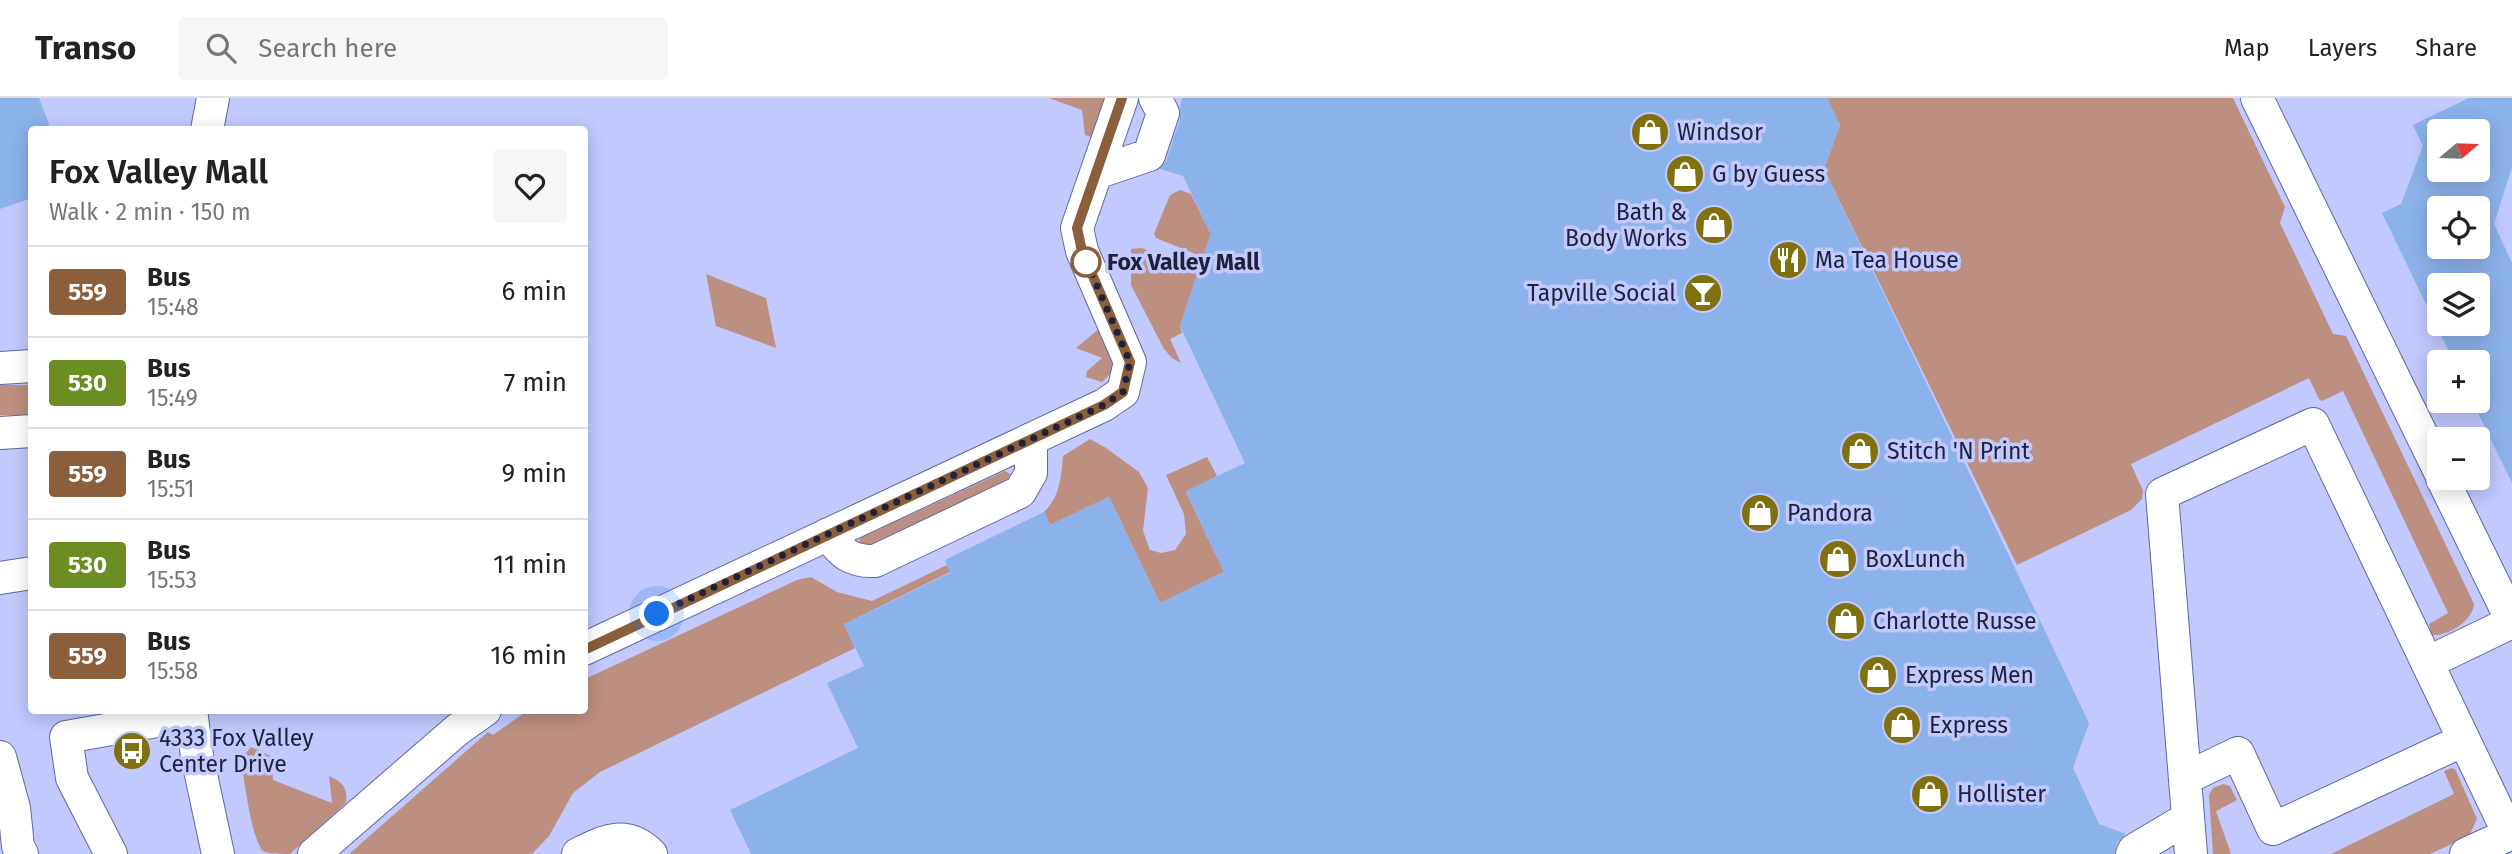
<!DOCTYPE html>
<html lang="en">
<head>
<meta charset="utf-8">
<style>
  body { margin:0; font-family:"Fira Sans",sans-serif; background:#f6f6f6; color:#222; height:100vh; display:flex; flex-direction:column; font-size:26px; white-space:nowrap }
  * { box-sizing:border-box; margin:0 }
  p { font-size:23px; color:#767676 }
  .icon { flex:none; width:38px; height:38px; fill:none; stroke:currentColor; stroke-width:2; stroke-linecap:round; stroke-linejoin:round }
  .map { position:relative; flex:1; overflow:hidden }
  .sheet { position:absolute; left:28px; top:28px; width:560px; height:588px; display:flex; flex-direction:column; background:#fff; border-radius:7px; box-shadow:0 4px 18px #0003 }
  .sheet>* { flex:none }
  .badge { padding:0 14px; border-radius:5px; font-size:24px; line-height:46px }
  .needle { width:46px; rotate:71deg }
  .tools { position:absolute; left:2427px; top:21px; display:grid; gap:14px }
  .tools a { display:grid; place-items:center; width:63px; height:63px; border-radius:7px; background:#fff; box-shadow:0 4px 18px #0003; font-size:35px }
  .you { position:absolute; width:35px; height:35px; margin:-18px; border:5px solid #fff; border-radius:50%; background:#1a73e8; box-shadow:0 0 0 10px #1a73e833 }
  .map>.badge { position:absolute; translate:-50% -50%; box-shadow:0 0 0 4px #fff }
  .round { display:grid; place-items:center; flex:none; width:74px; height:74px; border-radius:7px; background:#f6f6f6 }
  .summary { display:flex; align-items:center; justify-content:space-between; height:119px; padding:0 21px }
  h1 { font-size:33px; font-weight:600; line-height:52px }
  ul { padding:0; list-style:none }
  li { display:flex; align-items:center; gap:21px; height:91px; padding:0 21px; border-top:2px solid #e0e0e0 }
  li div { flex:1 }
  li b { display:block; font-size:26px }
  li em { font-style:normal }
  li .badge { min-width:77px; font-weight:700; text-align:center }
  header { display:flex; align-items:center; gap:42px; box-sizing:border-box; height:98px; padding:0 35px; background:#fff; border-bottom:2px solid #e0e0e0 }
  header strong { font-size:33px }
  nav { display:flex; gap:38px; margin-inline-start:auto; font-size:24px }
  .search { width:490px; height:63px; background:#f6f6f6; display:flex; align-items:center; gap:18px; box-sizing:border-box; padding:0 24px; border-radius:7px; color:#767676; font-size:26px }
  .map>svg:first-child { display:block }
  .green { fill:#bd8f81 }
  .building { fill:#8cb2eb; fill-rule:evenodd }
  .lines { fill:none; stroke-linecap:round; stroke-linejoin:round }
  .minor-casing { stroke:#6066a1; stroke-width:34 }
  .minor { stroke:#fff; stroke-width:32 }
  .line-casing { stroke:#fff; stroke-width:16 }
  .line { stroke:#8b5e3c; stroke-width:10 }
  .walk { stroke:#1f213a; stroke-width:7; stroke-dasharray:0 12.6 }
  .stop-dot { fill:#fff; stroke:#8b5e3c; stroke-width:3.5 }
  .labels { text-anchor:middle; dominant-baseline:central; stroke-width:7; stroke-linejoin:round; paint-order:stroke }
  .poi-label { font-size:23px; fill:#1f213a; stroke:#c1c9fe; text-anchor:start }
  .stop-label { font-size:23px; font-weight:bold; fill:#1f213a; stroke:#c1c9fe; text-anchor:start }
</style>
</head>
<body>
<header>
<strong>Transo</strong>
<div class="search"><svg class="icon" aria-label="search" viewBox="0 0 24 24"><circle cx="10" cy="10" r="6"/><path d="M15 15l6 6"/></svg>Search here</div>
<nav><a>Map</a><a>Layers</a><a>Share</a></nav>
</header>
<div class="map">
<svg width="2512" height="756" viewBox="0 0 2512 756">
  <rect width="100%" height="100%" fill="#c1c9fe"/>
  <path class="green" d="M1049,0H1106L1095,37L1091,39L1085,37L1082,12Z
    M1827,0H2233L2285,109L2280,125L2333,236L2346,238L2474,506C2473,523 2448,538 2432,537L2429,526L2448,515L2343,293L2322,303L2319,301L2309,280L2131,366L2143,393L2142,401L2131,412L2017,467L1824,71L1840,27Z
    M1180,92L1191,96L1211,136L1203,159L1156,140L1154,136L1170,97Z
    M1142,150L1198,174L1180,228L1182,235L1170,241L1181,265L1172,260L1164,251L1131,187V151Z
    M706,176L766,200L776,250L716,228Z
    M1100,230L1105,234L1115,271L1102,284L1086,279L1087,273L1102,260L1076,250Z
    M0,287H31V317H0Z
    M1090,341L1106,350L1139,374L1148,390L1143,433L1150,452L1161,455L1175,452L1186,436L1184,416L1166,377L1207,359L1217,378L1186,394L1224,474L1160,505L1109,399L1050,427L1044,414C1060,399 1061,379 1063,358Z
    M1005,373L1010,376L1008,381L868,452L859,450L860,440Z
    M947,467L950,474L844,526L855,550L600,674L573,695L549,738L532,756H349L488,634L493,637L527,613L584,612L585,581L797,482L811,479L837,494L872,503Z
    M251,649L271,658L273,682L332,705L329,678C343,684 348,690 346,705L290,756C282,756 269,756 263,753C251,740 244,680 241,661Z
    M2451,670L2455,671L2477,721L2469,738L2430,756H2331L2454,696L2444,673Z
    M2223,686L2230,688L2237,702L2216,713L2231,756H2213L2209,697L2213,690Z"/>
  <path class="building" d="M0,0H39L51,32H32V100L0,111Z
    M1182,0H1827L1840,27L1824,71L2089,625L2073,670L2099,726L2126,736L2118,744L2114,756H751L730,712L858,650L827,585L864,568L844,526L950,475L945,462L1044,414L1050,427L1109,399L1160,505L1224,474L1186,393L1245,365L1180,228L1211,136L1183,78L1160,71L1166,63L1180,21V8Z
    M2469,0H2512V69L2494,126L2512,165V385L2472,303H2478V264H2454L2382,115L2401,106L2423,48L2413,27ZM2440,33H2478V72H2440ZM2440,110H2478V149H2440ZM2440,187H2478V226H2440Z"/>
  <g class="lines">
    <defs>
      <path id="minor" d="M2257,0L2440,374
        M207,32L213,0
        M1096,75L1149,57L1163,15L1155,0
        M0,270L32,268
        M0,335L32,333
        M2442,380L2512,523
        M828,436C840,455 852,464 875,463L1020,394L1031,375V341
        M0,480L32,475
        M584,551L1104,307L1123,294L1130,264L1082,153L1077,130L1122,0
        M2427,565L2512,524
        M191,612L197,658L218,756
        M0,659L14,710L18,748L22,756
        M2186,680L2238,655L2273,731L2464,642
        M111,756L72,680L66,639L191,617
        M314,756L457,632L485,612
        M578,756C605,743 626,731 651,756
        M2132,756L2134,752L2188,720
        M2191,756L2162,396L2313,326L2509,736
        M2466,756L2512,735"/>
    </defs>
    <use href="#minor" class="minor-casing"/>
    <use href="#minor" class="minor"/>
  </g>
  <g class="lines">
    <defs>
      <path id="line" d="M584,552L1104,307L1123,294L1130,264L1082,153L1077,130L1122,0"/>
    </defs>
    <use href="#line" class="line-casing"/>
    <use href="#line" class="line"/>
    <path class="walk" d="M657,516L1104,307L1123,294L1130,264L1082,153L1086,164"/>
  </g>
  <defs>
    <symbol id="shop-disc" viewBox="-11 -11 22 22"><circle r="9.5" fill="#80700e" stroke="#c1c9fe"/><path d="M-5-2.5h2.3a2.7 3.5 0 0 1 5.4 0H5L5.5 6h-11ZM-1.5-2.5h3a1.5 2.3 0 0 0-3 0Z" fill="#fff"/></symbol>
    <symbol id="restaurant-disc" viewBox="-11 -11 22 22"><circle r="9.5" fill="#80700e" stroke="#c1c9fe"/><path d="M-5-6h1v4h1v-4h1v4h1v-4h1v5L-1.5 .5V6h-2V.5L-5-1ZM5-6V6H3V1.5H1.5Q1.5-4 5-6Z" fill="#fff"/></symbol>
    <symbol id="bar-disc" viewBox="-11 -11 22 22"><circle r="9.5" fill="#80700e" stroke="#c1c9fe"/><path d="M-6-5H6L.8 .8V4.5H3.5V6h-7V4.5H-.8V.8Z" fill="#fff"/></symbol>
    <symbol id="bus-disc" viewBox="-11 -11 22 22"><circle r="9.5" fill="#80700e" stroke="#c1c9fe"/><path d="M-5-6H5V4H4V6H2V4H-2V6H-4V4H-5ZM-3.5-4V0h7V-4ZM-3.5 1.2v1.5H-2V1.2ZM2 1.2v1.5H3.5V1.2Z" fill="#fff"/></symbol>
  </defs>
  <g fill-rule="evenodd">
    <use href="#shop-disc" x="1628" y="12" width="44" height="44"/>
    <use href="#shop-disc" x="1663" y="54" width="44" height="44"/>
    <use href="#shop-disc" x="1692" y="105" width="44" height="44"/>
    <use href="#restaurant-disc" x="1766" y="140" width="44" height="44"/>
    <use href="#bar-disc" x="1681" y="173" width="44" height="44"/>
    <use href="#shop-disc" x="1838" y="331" width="44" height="44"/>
    <use href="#shop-disc" x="1738" y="393" width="44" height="44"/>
    <use href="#shop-disc" x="1816" y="439" width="44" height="44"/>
    <use href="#shop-disc" x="1824" y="501" width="44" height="44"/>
    <use href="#shop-disc" x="1856" y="555" width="44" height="44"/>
    <use href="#shop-disc" x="1880" y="605" width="44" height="44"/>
    <use href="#bus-disc" x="110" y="631" width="44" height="44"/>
    <use href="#shop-disc" x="1908" y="674" width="44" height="44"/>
  </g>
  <circle class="stop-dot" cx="1086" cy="164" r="14"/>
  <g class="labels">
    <g class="poi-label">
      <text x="1677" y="34">Windsor</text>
      <text x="1712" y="76">G by Guess</text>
      <text x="1687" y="114" text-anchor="end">Bath &amp;<tspan x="1687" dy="26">Body Works</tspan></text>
      <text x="1815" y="162">Ma Tea House</text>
      <text x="1676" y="195" text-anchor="end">Tapville Social</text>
      <text x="1887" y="353">Stitch 'N Print</text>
      <text x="1787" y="415">Pandora</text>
      <text x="1865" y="461">BoxLunch</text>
      <text x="1873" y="523">Charlotte Russe</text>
      <text x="1905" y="577">Express Men</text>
      <text x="1929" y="627">Express</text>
      <text x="159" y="640">4333 Fox Valley<tspan x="159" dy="26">Center Drive</tspan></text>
      <text x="1957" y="696">Hollister</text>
    </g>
    <g class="stop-label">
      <text x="1107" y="164">Fox Valley Mall</text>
    </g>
  </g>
</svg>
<div class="tools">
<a><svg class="needle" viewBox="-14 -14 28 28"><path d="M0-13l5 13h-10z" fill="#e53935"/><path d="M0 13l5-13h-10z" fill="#767676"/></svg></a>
<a><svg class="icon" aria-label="locate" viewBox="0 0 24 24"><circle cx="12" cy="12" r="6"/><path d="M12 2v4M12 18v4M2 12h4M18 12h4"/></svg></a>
<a><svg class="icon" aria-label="layers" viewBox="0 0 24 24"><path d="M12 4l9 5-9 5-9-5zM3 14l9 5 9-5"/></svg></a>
<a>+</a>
<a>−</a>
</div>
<div class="you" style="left:657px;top:516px"></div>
<section class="sheet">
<div class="summary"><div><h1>Fox Valley Mall</h1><p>Walk · 2 min · 150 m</p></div><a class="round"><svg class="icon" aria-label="heart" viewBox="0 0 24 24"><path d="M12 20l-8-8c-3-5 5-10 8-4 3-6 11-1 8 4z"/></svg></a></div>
<ul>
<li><span class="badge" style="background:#8b5e3c;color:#fff">559</span><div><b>Bus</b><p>15:48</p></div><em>6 min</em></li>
<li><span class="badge" style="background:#6b8e23;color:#fff">530</span><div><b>Bus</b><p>15:49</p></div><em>7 min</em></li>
<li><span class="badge" style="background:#8b5e3c;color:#fff">559</span><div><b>Bus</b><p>15:51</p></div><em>9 min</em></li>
<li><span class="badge" style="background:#6b8e23;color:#fff">530</span><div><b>Bus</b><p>15:53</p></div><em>11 min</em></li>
<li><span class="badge" style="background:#8b5e3c;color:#fff">559</span><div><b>Bus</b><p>15:58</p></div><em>16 min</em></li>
</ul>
</section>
</div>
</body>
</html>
